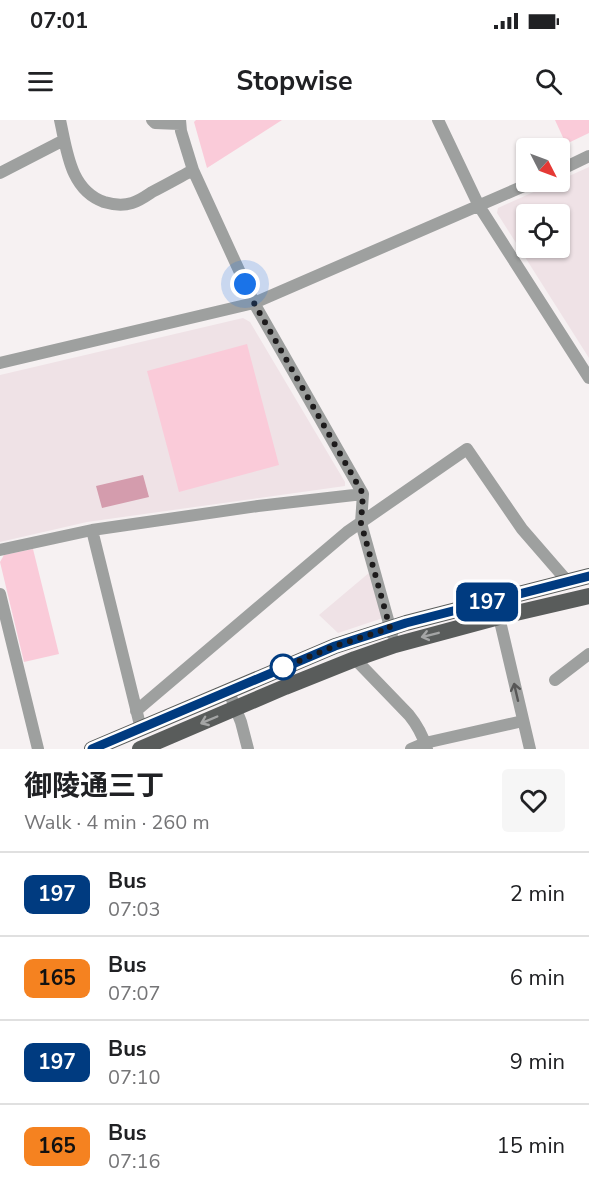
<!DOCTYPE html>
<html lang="en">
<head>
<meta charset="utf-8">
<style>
  body { margin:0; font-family:"Nunito Sans","Noto Sans JP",sans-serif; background:#f6f6f6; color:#202124; height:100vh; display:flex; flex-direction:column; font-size:22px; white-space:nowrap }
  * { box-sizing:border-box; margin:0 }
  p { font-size:20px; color:#757577 }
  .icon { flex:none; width:33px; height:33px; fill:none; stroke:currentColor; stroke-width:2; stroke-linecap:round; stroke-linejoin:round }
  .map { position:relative; height:629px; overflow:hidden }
  .drawer { display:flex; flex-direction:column; background:#fff; flex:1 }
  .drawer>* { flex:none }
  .badge { padding:0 12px; border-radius:9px; font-size:21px; line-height:39px }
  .needle { width:39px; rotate:132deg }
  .fabs { position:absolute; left:516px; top:18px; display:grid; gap:12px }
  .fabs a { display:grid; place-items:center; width:54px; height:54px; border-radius:6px; background:#fff; box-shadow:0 2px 4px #0004; font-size:30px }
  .you { position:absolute; width:30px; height:30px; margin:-15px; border:4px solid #fff; border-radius:50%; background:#1a73e8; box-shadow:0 0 0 9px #1a73e833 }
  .map>.badge { position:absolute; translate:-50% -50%; box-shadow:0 0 0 3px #fff }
  .round { display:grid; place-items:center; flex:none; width:63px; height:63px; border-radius:6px; background:#f6f6f6 }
  .head { display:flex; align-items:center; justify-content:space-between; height:102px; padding:0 24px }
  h1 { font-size:28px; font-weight:700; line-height:45px }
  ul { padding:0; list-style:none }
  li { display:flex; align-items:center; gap:18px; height:84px; padding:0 24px; border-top:2px solid #e0e0e0 }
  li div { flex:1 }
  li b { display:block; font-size:22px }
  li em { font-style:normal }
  li .badge { min-width:66px; font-weight:700; text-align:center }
  .status { display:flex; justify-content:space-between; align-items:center; height:42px; padding:0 30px; background:#fff; direction:ltr }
  .status svg { height:16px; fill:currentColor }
  header { display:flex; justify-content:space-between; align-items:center; height:78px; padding:0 24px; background:#fff; font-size:27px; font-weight:700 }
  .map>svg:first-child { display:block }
  .built { fill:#efe2e6; fill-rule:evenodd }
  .green { fill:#facbd9 }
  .water { fill:#d49cad }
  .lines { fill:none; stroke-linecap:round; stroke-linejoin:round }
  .minor { stroke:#9ea09f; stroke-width:12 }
  .major { stroke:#595c5b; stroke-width:16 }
  .oneway { stroke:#a4a5a5 }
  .oneway2 { stroke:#575757 }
  .line-casing { stroke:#fff; stroke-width:14 }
  .line { stroke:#003b80; stroke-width:9 }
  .walk { stroke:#1d1b1c; stroke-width:6; stroke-dasharray:0 10.8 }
  .stop-dot { fill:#fff; stroke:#003b80; stroke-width:3 }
</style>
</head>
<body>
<div class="status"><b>07:01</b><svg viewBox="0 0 49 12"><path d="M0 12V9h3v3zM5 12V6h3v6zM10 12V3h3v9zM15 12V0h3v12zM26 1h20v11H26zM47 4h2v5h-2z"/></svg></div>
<header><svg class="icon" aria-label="menu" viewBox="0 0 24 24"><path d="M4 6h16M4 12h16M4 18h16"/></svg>Stopwise<svg class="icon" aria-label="search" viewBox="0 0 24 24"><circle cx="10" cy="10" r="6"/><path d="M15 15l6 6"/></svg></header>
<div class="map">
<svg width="589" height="629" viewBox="0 0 589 629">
  <rect width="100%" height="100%" fill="#f6f1f2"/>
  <path class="built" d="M589,47V238L497,93L498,88ZM526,94H560V128H526Z
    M243,198L250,202L345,362V366L87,402L0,422V255Z
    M370,452L383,498L338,513L319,495Z"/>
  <path class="green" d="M196,0H282L207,48L194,2Z
    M555,0H589V13L566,24Z
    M247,224L279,345L179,372L147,251Z
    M33,429L59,534L24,542L0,442L4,435Z"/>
  <path class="water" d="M143,355L149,377L102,388L96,366Z"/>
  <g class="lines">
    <path class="minor" d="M60,0C67,31 70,70 104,82C114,85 122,86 132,83C139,81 146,76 152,72C166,65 180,57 193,50
      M152,0L155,3L180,4
      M180,0L181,11L193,50L254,183L363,374L361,403L392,514
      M438,0L479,86L589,258
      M560,50L589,36
      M0,53L64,20
      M0,243L254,183L533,62
      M92,410L141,609
      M0,430L92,410L258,386L363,374
      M0,474L38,629
      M499,497L530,629
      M355,539L409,595C418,606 423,616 427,629
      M555,560L589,534
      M229,572L241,602L248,629
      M136,591L347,412L467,329L522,409L568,462
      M411,629L425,623L523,601"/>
    <path class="major" d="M92,629L335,526L406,503L589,456
      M140,629L285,567L355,539L395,525L499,497L589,476"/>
  </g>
  <defs><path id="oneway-shaft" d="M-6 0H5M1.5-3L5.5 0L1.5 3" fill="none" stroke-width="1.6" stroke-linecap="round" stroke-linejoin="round" transform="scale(1.5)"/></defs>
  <g class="oneway">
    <use href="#oneway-shaft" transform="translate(430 515) rotate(166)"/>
    <use href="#oneway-shaft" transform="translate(209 600) rotate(157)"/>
  </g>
  <use class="oneway2" href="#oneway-shaft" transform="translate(516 572) rotate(-103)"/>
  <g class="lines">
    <defs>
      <path id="line" d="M92,629L335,526L406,503L589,456"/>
    </defs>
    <use href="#line" class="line-casing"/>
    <use href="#line" class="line"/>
    <path class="walk" d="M245,164L254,183L363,374L361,403L390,508L335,526L282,548L283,547"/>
  </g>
  <circle class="stop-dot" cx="283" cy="547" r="12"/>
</svg>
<div class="fabs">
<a><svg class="needle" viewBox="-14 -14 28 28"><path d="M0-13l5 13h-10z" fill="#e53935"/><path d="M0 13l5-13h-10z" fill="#757577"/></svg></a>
<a><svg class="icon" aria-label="locate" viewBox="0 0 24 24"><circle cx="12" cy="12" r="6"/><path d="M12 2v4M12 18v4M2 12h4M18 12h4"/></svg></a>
</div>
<div class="you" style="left:245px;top:164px"></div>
<b class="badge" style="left:487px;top:482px;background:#003b80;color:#fff">197</b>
</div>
<section class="drawer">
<div class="head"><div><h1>御陵通三丁</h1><p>Walk · 4 min · 260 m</p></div><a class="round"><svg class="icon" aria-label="heart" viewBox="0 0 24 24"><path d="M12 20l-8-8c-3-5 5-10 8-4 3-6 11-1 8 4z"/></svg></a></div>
<ul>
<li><span class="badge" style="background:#003b80;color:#fff">197</span><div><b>Bus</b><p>07:03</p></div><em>2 min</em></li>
<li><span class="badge" style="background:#f58220;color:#111">165</span><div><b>Bus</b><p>07:07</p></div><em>6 min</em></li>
<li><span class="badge" style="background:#003b80;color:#fff">197</span><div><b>Bus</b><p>07:10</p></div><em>9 min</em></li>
<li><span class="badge" style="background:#f58220;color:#111">165</span><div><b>Bus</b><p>07:16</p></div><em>15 min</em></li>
</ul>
</section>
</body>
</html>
